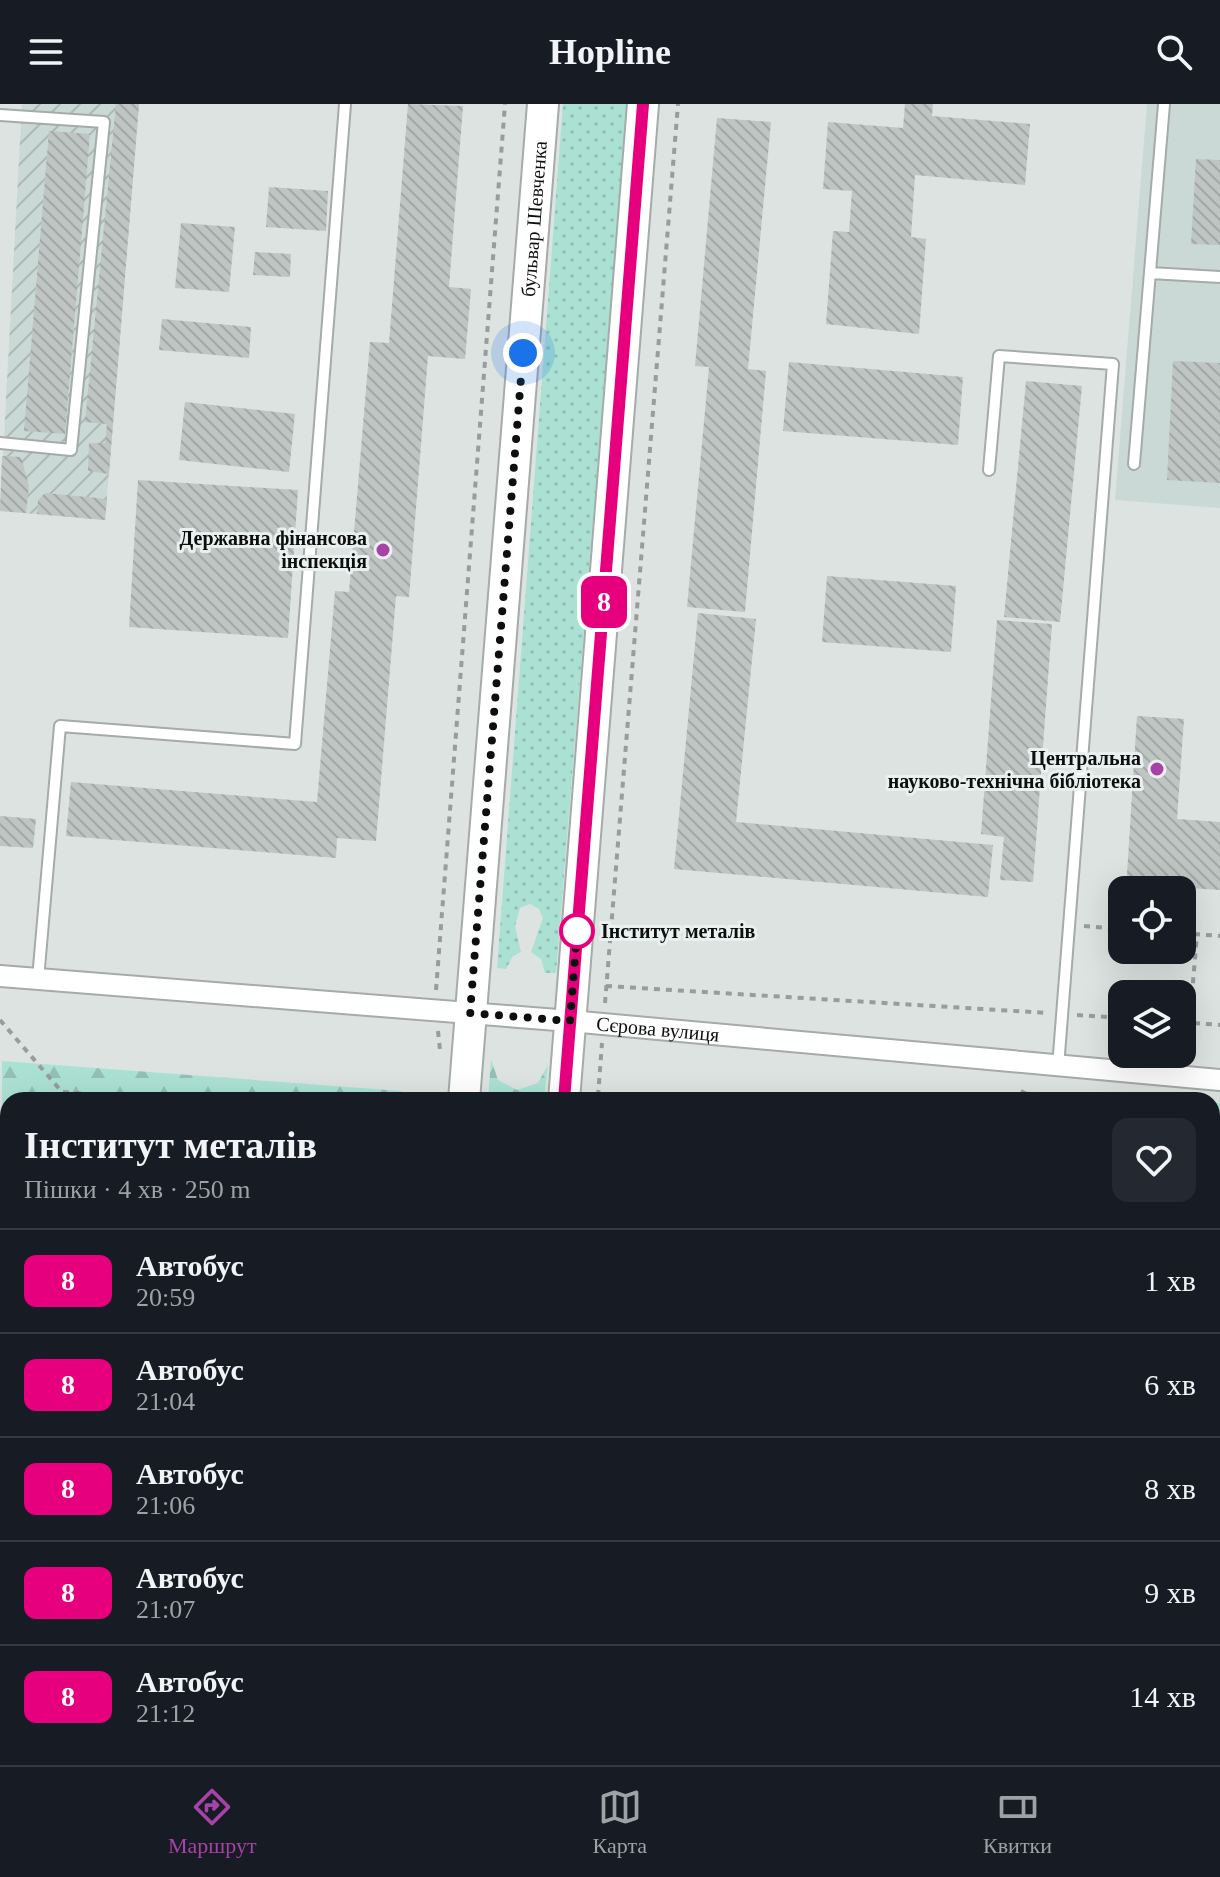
<!DOCTYPE html>
<html lang="uk">
<head>
<meta charset="utf-8">
<style>
  body { margin:0; font-family:Georgia,serif; background:#242831; color:#f1f3f6; height:100vh; display:flex; flex-direction:column; font-size:30px; white-space:nowrap }
  * { box-sizing:border-box; margin:0 }
  p { font-size:26px; color:#9ea1a6 }
  .icon { flex:none; width:44px; height:44px; fill:none; stroke:currentColor; stroke-width:2; stroke-linecap:round; stroke-linejoin:round }
  .map { position:relative; flex:1; overflow:hidden }
  .drawer { position:absolute; left:0px; top:988px; width:1220px; height:674px; display:flex; flex-direction:column; background:#171b24; border-radius:24px 24px 0 0; box-shadow:0 8px 32px #0002 }
  .drawer>* { flex:none }
  .badge { padding:0 16px; border-radius:12px; font-size:28px; line-height:52px }
  .controls { position:absolute; left:1108px; top:772px; display:grid; gap:16px }
  .controls a { display:grid; place-items:center; width:88px; height:88px; border-radius:16px; background:#171b24; box-shadow:0 8px 32px #0002; font-size:40px }
  .you { position:absolute; width:40px; height:40px; margin:-20px; border:6px solid #fff; border-radius:50%; background:#1a73e8; box-shadow:0 0 0 12px #1a73e833 }
  .map>.badge { position:absolute; translate:-50% -50%; box-shadow:0 0 0 4px #fff }
  .round { display:grid; place-items:center; flex:none; width:84px; height:84px; border-radius:16px; background:#242831 }
  .summary { display:flex; align-items:center; justify-content:space-between; height:136px; padding:0 24px }
  h1 { font-size:38px; font-weight:700; line-height:60px }
  ul { padding:0; list-style:none }
  li { display:flex; align-items:center; gap:24px; height:104px; padding:0 24px; border-top:2px solid #363941 }
  li div { flex:1 }
  li b { display:block; font-size:30px }
  li em { font-style:normal }
  li .badge { min-width:88px; font-weight:700; text-align:center }
  header { display:flex; justify-content:space-between; align-items:center; height:104px; padding:0 24px; background:#171b24; font-size:36px; font-weight:700 }
  .menu { display:flex; justify-content:space-around; align-items:center; height:112px; border-top:2px solid #363941; background:#171b24; font-size:22px; color:#9ea1a6 }
  .menu a { display:grid; justify-items:center; gap:4px }
  .menu .on { color:#a742a6 }
  .map>svg:first-child { display:block }
  .built { fill:#cad9d5 }
  .industrial { fill:url(#industrial-furrows) }
  .grass { fill:url(#grass-dots) }
  .forest { fill:url(#forest-firs) }
  .park { fill:url(#park-crowns) }
  .building { fill:url(#building-back-hatch) }
  .lines { fill:none; stroke-linecap:round; stroke-linejoin:round }
  .lane-casing { stroke:#a4aba9; stroke-width:14 }
  .street-casing { stroke:#a4aba9; stroke-width:24 }
  .secondary-casing { stroke:#a4aba9; stroke-width:34 }
  .path { stroke:#989d9c; stroke-width:4; stroke-dasharray:6 6; stroke-linecap:butt }
  .lane { stroke:#fff; stroke-width:10 }
  .street { stroke:#fff; stroke-width:20 }
  .secondary { stroke:#fff; stroke-width:30 }
  .line-casing { stroke:#fff; stroke-width:18 }
  .line { stroke:#e6007e; stroke-width:12 }
  .walk { stroke:#0c0f0e; stroke-width:8; stroke-dasharray:0 14.4 }
  .poi-dot { fill:#a742a6; stroke:#eaf0ef; stroke-width:3 }
  .stop-dot { fill:#fff; stroke:#e6007e; stroke-width:4 }
  .labels { text-anchor:middle; dominant-baseline:central; stroke-width:6; stroke-linejoin:round; paint-order:stroke }
  .street-label { font-size:20px; fill:#0c0f0e; stroke:#eaf0ef }
  .poi-label { font-size:20px; font-weight:bold; fill:#0c0f0e; stroke:#eaf0ef; text-anchor:end }
  .stop-label { font-size:20px; font-weight:bold; fill:#0c0f0e; stroke:#eaf0ef; text-anchor:start }
</style>
</head>
<body>
<header><svg class="icon" aria-label="menu" viewBox="0 0 24 24"><path d="M4 6h16M4 12h16M4 18h16"/></svg>Hopline<svg class="icon" aria-label="search" viewBox="0 0 24 24"><circle cx="10" cy="10" r="6"/><path d="M15 15l6 6"/></svg></header>
<div class="map">
<svg width="1220" height="1661" viewBox="0 0 1220 1661">
  <defs>
    <pattern id="industrial-furrows" width="10" height="10" patternUnits="userSpaceOnUse" patternTransform="scale(2)"><rect width="10" height="10" fill="#cad9d5"/><path d="M-1 1l2-2M0 10L10 0M9 11l2-2" fill="none" stroke="#acb9b6"/></pattern>
    <pattern id="grass-dots" width="8" height="8" patternUnits="userSpaceOnUse" patternTransform="scale(2)"><rect width="8" height="8" fill="#abe1d3"/><path d="M2 2h.1M6 6h.1" fill="none" stroke="#92c0b4" stroke-width="1.8" stroke-linecap="round"/></pattern>
    <pattern id="forest-firs" width="22" height="20" patternUnits="userSpaceOnUse" patternTransform="scale(2)"><rect width="22" height="20" fill="#abe1d3"/><path d="M5 1l3.5 6h-7zM16 11l3.5 6h-7z" fill="#92c0b4"/></pattern>
    <pattern id="park-crowns" width="20" height="18" patternUnits="userSpaceOnUse" patternTransform="scale(2)"><rect width="20" height="18" fill="#abe1d3"/><path d="M2 6a3 3 0 1 1 6 0M12 15a3 3 0 1 1 6 0" fill="none" stroke="#92c0b4"/></pattern>
    <pattern id="building-back-hatch" width="6" height="6" patternUnits="userSpaceOnUse" patternTransform="scale(2)"><rect width="6" height="6" fill="#bec5c3"/><path d="M-1 5l2 2M0 0l6 6M5-1l2 2" fill="none" stroke="#a2a8a6"/></pattern>
  </defs>
  <rect width="100%" height="100%" fill="#dce3e1"/>
  <path class="built" d="M1147,0H1220V404L1115,396Z"/>
  <path class="industrial" d="M22,0H139L105,416L0,407Z"/>
  <path class="grass" d="M563,0H627L556,869H545L541,855L531,848L543,814L539,805L530,800L520,804L515,822L521,848L513,852L506,865L497,864Z"/>
  <path class="forest" d="M491,955L498,976L517,986L538,979L548,961L544,996H488Z
    M2,957L401,987L400,996H8V1615L0,1609Z
    M86,1654H383L382,1661H120Z"/>
  <path class="park" d="M1021,987L1169,996H998Z
    M1212,999H1220V1661H537L538,1654H1212Z"/>
  <path class="building" d="M116,0H139L109,370L88,367L89,339H105L107,320L85,318Z
    M408,0L463,2L449,183L471,185L465,255L428,252L409,493L396,492L376,737L337,734L336,754L66,732L71,678L317,698L335,487L349,488L370,238L389,239Z
    M905,0H933L932,12L1030,20L1025,81L915,71L911,133L926,135L919,230L826,220L833,127L849,128L852,87L823,85L828,18L903,24Z
    M717,14L771,18L748,265L766,267L745,508L687,503L709,263L695,262Z
    M49,27L90,30L65,330L24,327Z
    M1196,55L1220,56V141L1191,140Z
    M269,83L328,87L326,127L266,123Z
    M181,119L235,123L229,188L175,184Z
    M255,148L291,150L290,173L253,171Z
    M162,215L251,223L249,254L159,246Z
    M1173,257L1220,259V379L1167,376Z
    M789,258L963,273L958,341L783,327Z
    M1026,277L1082,282L1060,518L1004,513Z
    M185,298L295,310L289,368L179,356Z
    M2,352L21,353L29,382L26,409L0,407Z
    M138,376L298,386L288,534L129,523Z
    M45,389L107,395L105,416L37,410L38,396Z
    M827,472L956,482L951,548L822,538Z
    M698,509L756,515L736,718L993,741L988,793L674,765Z
    M997,516L1052,520L1033,778L1000,776L1004,733L981,730Z
    M1137,612L1184,615L1177,715L1220,718V786L1174,783L1126,786Z
    M0,712L36,715L33,744L0,742Z
    M1212,1483H1220V1598H1212Z"/>
  <g class="lines">
    <defs>
      <path id="lane" d="M0,11L104,18L71,346L0,339
        M1150,169L1220,173
        M1134,360L1164,0
        M989,366L999,252L1113,260L1058,963
        M38,875L60,622L295,640L345,0
        M1212,1307L1220,1308
        M1212,1644L1220,1645"/>
      <g id="street">
        <path id="s1" d="M0,872L570,917L1220,976"/>
      </g>
      <g id="secondary">
        <path id="s2" d="M464,996L543,0"/>
        <path d="M564,996L643,0"/>
        <path d="M435,1654L436,1661"/>
        <path d="M481,1661L483,1654"/>
      </g>
    </defs>
    <use href="#lane" class="lane-casing"/>
    <use href="#street" class="street-casing"/>
    <use href="#secondary" class="secondary-casing"/>
    <path class="path" d="M1084,822L1122,825
      M1182,829L1220,832
      M606,882L1048,909
      M436,886L505,0
      M605,899L678,0
      M1077,911L1122,914
      M0,916L62,988L157,996
      M1182,918L1220,921
      M438,927L440,946
      M1187,951L1197,830
      M1021,987L1039,996
      M598,992L602,939
      M597,996L598,992V996
      M1212,1020L1220,1021
      M677,1654L678,1661
      M386,1661L387,1654
      M555,1661V1654
      M894,1661L905,1654
      M950,1661L961,1654
      M1134,1661L1135,1654"/>
    <use href="#lane" class="lane"/>
    <use href="#street" class="street"/>
    <use href="#secondary" class="secondary"/>
  </g>
  <g class="lines">
    <defs>
      <path id="line" d="M564,996L643,0"/>
    </defs>
    <use href="#line" class="line-casing"/>
    <use href="#line" class="line"/>
    <path class="walk" d="M523,249L470,909L570,917L578,816L577,827"/>
  </g>
  <g class="poi-dot">
    <circle cx="383" cy="446" r="8"/>
    <circle cx="1157" cy="665" r="8"/>
  </g>
  <circle class="stop-dot" cx="577" cy="827" r="16"/>
  <g class="labels">
    <g class="street-label">
      <text stroke="none"><textPath href="#s2" startOffset="884">бульвар Шевченка</textPath></text>
      <text stroke="none"><textPath href="#s1" startOffset="660">Сєрова вулиця</textPath></text>
    </g>
    <g class="poi-label">
      <text x="367" y="434">Державна фінансова<tspan x="367" dy="23">інспекція</tspan></text>
      <text x="1141" y="654">Центральна<tspan x="1141" dy="23">науково-технічна бібліотека</tspan></text>
    </g>
    <g class="stop-label">
      <text x="601" y="827">Інститут металів</text>
    </g>
  </g>
</svg>
<div class="controls">
<a><svg class="icon" aria-label="locate" viewBox="0 0 24 24"><circle cx="12" cy="12" r="6"/><path d="M12 2v4M12 18v4M2 12h4M18 12h4"/></svg></a>
<a><svg class="icon" aria-label="layers" viewBox="0 0 24 24"><path d="M12 4l9 5-9 5-9-5zM3 14l9 5 9-5"/></svg></a>
</div>
<div class="you" style="left:523px;top:249px"></div>
<b class="badge" style="left:604px;top:498px;background:#e6007e;color:#fff">8</b>
<section class="drawer">
<div class="summary"><div><h1>Інститут металів</h1><p>Пішки · 4 хв · 250 m</p></div><a class="round"><svg class="icon" aria-label="heart" viewBox="0 0 24 24"><path d="M12 20l-8-8c-3-5 5-10 8-4 3-6 11-1 8 4z"/></svg></a></div>
<ul>
<li><span class="badge" style="background:#e6007e;color:#fff">8</span><div><b>Автобус</b><p>20:59</p></div><em>1 хв</em></li>
<li><span class="badge" style="background:#e6007e;color:#fff">8</span><div><b>Автобус</b><p>21:04</p></div><em>6 хв</em></li>
<li><span class="badge" style="background:#e6007e;color:#fff">8</span><div><b>Автобус</b><p>21:06</p></div><em>8 хв</em></li>
<li><span class="badge" style="background:#e6007e;color:#fff">8</span><div><b>Автобус</b><p>21:07</p></div><em>9 хв</em></li>
<li><span class="badge" style="background:#e6007e;color:#fff">8</span><div><b>Автобус</b><p>21:12</p></div><em>14 хв</em></li>
</ul>
</section>
</div>
<nav class="menu">
<a class="on"><svg class="icon" aria-label="directions" viewBox="0 0 24 24"><path d="M12 3l9 9-9 9-9-9zM9 14v-3h6M13 9l2 2-2 2"/></svg>Маршрут</a>
<a><svg class="icon" aria-label="map" viewBox="0 0 24 24"><path d="M3 6l6-2 6 2 6-2v14l-6 2-6-2-6 2zM9 4v14M15 6v14"/></svg>Карта</a>
<a><svg class="icon" aria-label="tickets" viewBox="0 0 24 24"><path d="M3 7h18v10H3zM15 7v10"/></svg>Квитки</a>
</nav>
</body>
</html>
